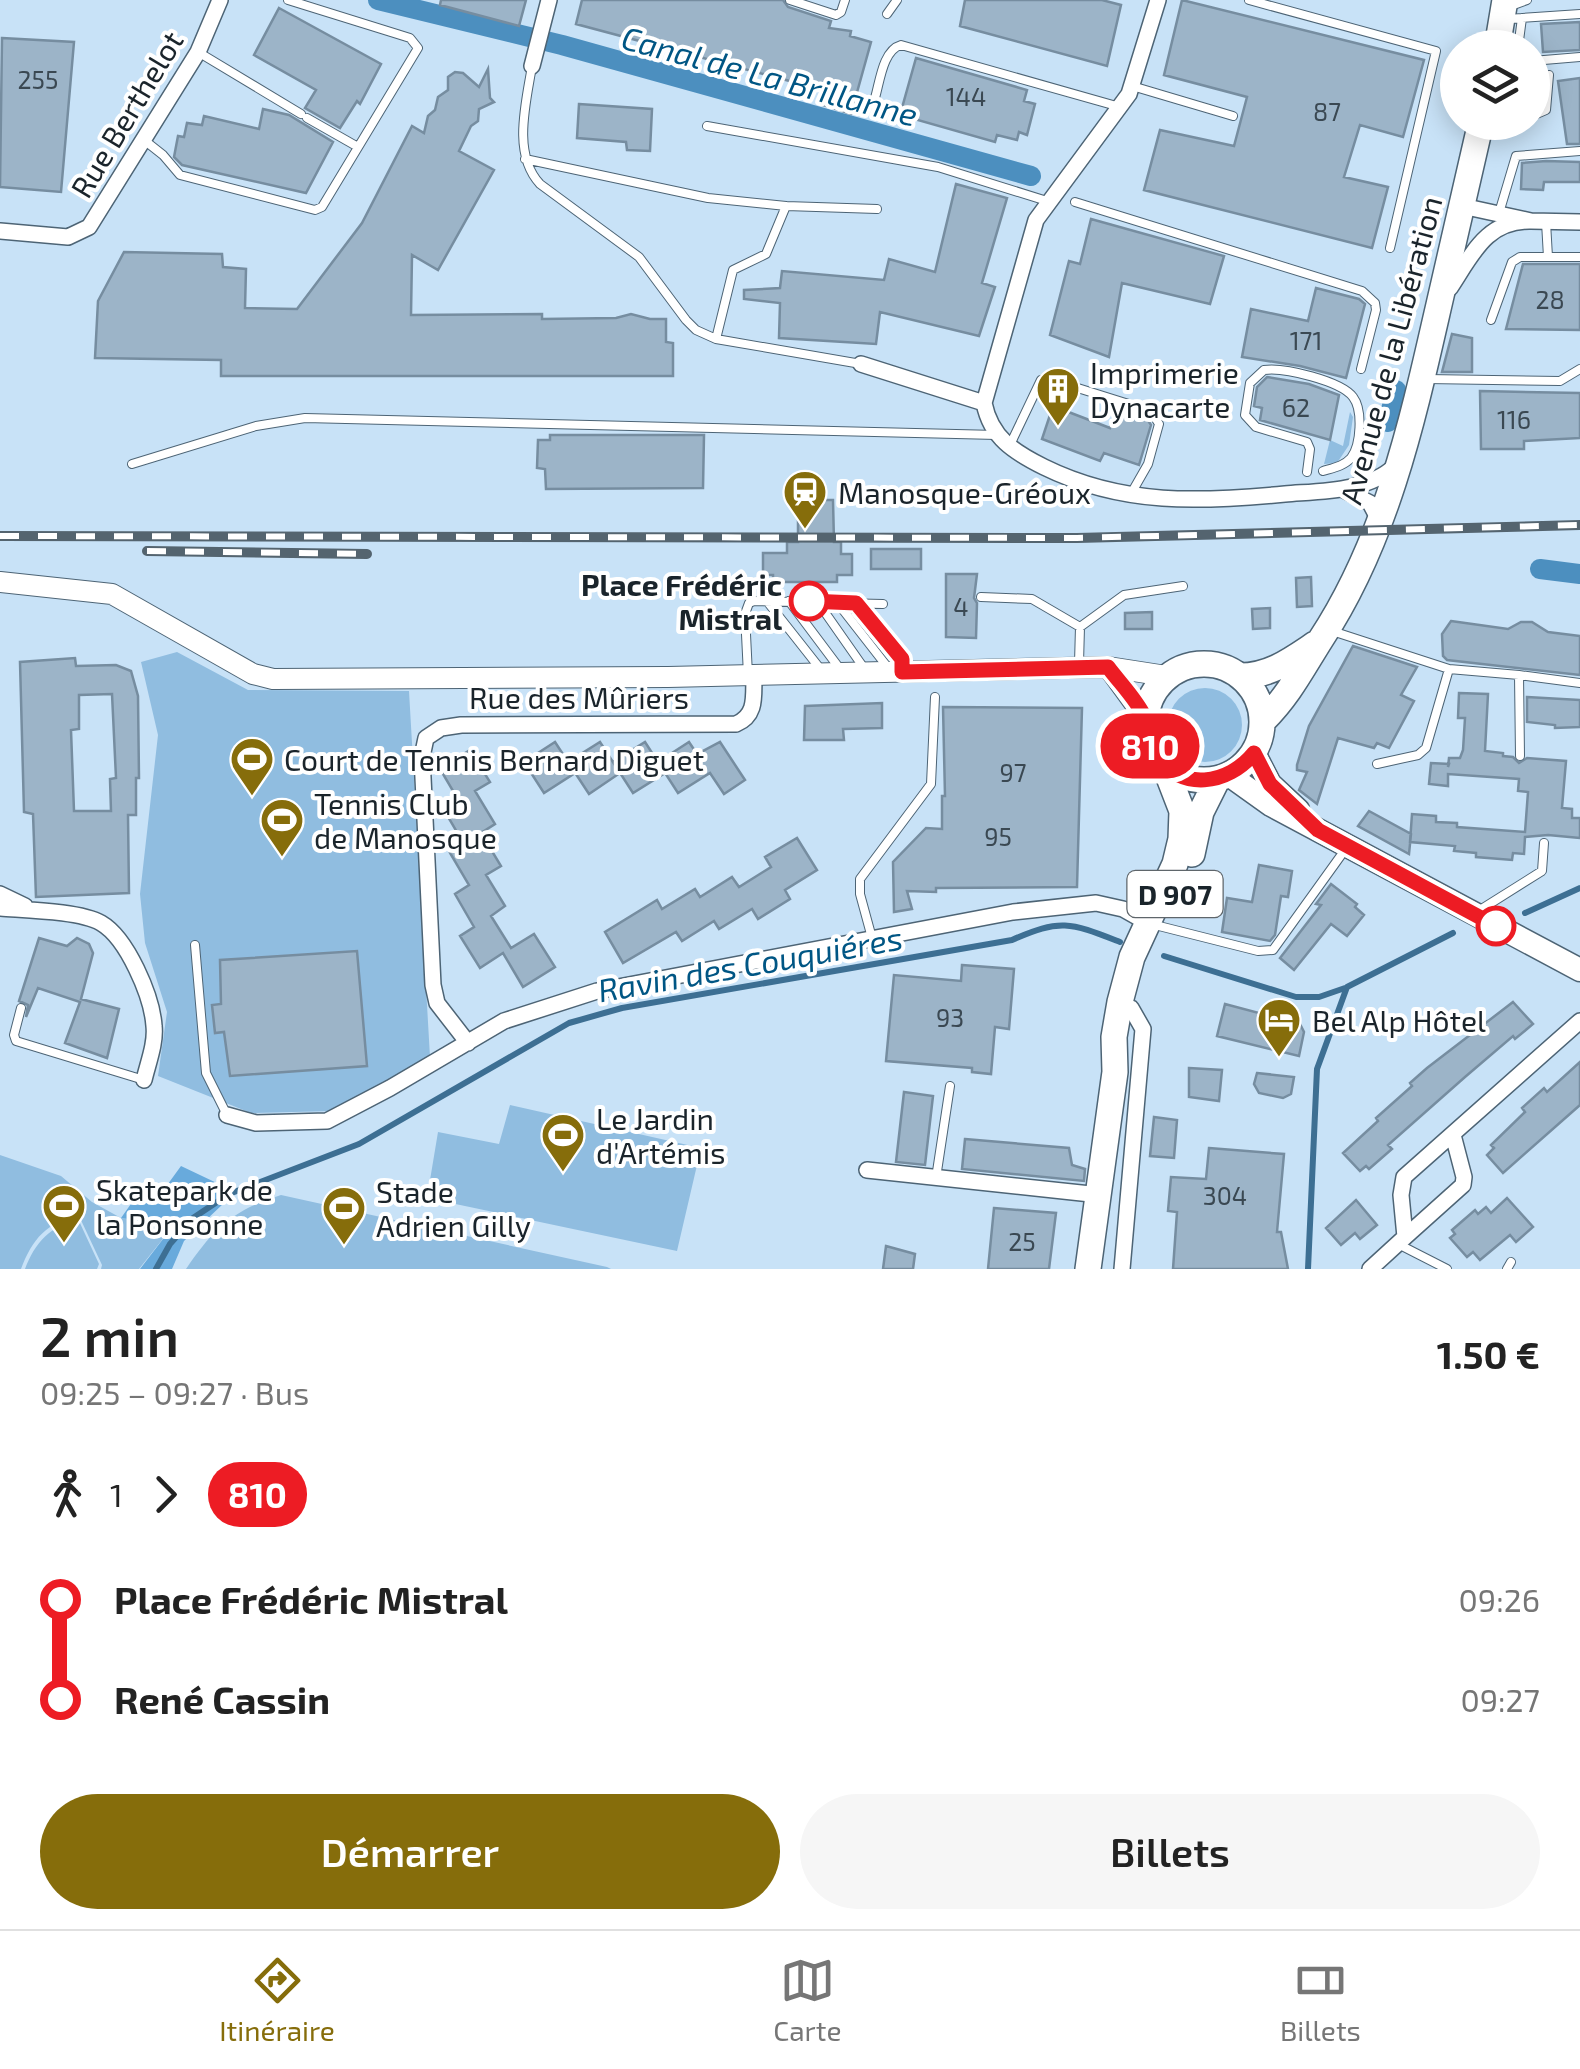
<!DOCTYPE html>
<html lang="fr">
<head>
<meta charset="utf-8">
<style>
  body { margin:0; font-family:"Exo 2",sans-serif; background:#f6f6f6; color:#222; height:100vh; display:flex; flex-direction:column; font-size:38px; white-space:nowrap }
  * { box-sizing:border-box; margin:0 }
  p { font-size:32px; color:#767676 }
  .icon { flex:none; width:55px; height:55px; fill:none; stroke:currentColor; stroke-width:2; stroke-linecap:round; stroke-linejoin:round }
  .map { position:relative; height:1269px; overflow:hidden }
  .sheet { display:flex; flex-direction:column; background:#fff; flex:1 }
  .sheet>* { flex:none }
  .badge { padding:0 20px; border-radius:32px; font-size:35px; line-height:65px }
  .fabs { position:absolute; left:1440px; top:30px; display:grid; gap:20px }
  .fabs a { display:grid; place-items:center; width:110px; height:110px; border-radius:50%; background:#fff; box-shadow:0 5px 25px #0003; font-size:50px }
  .map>.badge { position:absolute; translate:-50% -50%; box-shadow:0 0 0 5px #fff }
  .legs { display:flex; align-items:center; gap:15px; height:110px; padding:0 40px; font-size:32px }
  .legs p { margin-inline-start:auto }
  .headline { display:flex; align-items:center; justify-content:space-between; height:170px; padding:0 40px }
  h1 { font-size:55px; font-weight:600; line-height:75px }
  .primary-button { display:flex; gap:20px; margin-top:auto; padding:20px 40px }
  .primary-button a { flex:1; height:115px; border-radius:60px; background:#866d0b; color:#fff; font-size:40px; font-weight:600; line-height:115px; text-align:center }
  .primary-button a+a { background:#f6f6f6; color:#222 }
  ul { padding:0 40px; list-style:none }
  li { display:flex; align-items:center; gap:35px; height:100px; font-size:38px }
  li i { display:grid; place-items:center; width:15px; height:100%; margin:0 12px; background:currentColor }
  li i::after { content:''; width:25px; height:25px; margin:-12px; border:8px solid; border-radius:50%; background:#fff }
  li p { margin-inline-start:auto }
  li:first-child i { background:linear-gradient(#0000 50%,currentColor 0) }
  li:last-child i { background:linear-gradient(currentColor 50%,#0000 0) }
  .tab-bar { display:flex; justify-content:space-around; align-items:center; height:140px; border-top:2px solid #e0e0e0; background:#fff; font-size:28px; color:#767676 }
  .tab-bar a { display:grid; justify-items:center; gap:5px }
  .tab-bar .selected { color:#866d0b }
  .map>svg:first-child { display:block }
  .green { fill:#90bde0 }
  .forest { fill:#68aadc }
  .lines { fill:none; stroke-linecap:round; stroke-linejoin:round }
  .stream { stroke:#3d6f93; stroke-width:6 }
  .canal { stroke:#4c8fbf; stroke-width:20 }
  .building { fill:#9cb4c8; stroke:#768da0; stroke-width:2.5; fill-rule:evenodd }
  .service-casing { stroke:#4d6475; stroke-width:10 }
  .minor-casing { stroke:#4d6475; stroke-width:18 }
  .tertiary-casing { stroke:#4d6475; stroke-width:22 }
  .secondary-casing { stroke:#4d6475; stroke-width:25 }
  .primary-casing { stroke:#4d6475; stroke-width:28 }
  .service { stroke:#fff; stroke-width:8 }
  .minor { stroke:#fff; stroke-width:15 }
  .tertiary { stroke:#fff; stroke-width:20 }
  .secondary { stroke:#fff; stroke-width:22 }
  .primary { stroke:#fff; stroke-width:25 }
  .rail-casing { stroke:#54646f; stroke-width:10 }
  .rail { stroke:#fff; stroke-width:6; stroke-dasharray:19; stroke-linecap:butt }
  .line-1-casing { stroke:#fff; stroke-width:22 }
  .line-1 { stroke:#ed1c24; stroke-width:15 }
  .stop-1-dot { fill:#fff; stroke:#ed1c24; stroke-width:5 }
  .labels { text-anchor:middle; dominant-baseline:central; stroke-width:8; stroke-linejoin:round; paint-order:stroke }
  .number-label { font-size:25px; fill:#3a4852 }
  .shield { fill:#fff; stroke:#5f666b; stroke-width:2.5 }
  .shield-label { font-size:28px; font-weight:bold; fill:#1a242b }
  .street-label { font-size:30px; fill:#1a242b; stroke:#fff }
  .poi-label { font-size:30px; fill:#1a242b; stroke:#fff; text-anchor:start }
  .stop-label { font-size:30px; font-weight:bold; fill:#1a242b; stroke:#fff; text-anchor:end }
  .water-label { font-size:32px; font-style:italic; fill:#005684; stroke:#fff }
</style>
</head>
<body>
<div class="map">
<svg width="1580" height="1269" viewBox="0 0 1580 1269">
  <rect width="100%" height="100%" fill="#c8e2f7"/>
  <path class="green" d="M1350,412L1353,417L1349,445L1337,463L1324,464L1330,440L1343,446Z
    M177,652L248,690L409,691L430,1057L333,1111L251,1113L158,1076L167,1012L145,943L140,894L158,735L141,662Z
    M1168 725a37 37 0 1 1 74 0a37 37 0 1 1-74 0Z
    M510,1105L701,1148L677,1251L427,1198L438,1132L499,1144Z
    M0,1155L61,1176L92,1202L121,1218L173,1226L139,1269H101L102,1265L80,1218C47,1220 32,1240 21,1269H0Z
    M281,1195L607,1267L611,1269H186C214,1228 233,1210 281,1195Z
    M79,1221L99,1264L97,1269H25C35,1243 50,1225 79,1221Z"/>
  <path class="forest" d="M181,1166L221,1185L224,1203L184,1241L172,1269H140L173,1226L121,1218L140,1191L165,1188Z"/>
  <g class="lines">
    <path class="stream" d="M1525,913L1580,888
      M1164,956L1296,997H1319L1345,988
      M156,1269L170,1244L193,1218L229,1194L359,1144L569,1023L622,1008L1012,940C1061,918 1071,923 1120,942
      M1308,1269L1317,1069L1347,987L1453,933"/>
    <path class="canal" d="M378,0L562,45L1031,176
      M1388,422L1396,390
      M1540,569L1580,574"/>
  </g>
  <path class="building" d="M441,0H526L519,26L440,5Z
    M582,0H783L788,7L831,21L829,28L851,31L850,36L871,42L851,114L823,105L827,91L576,24Z
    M965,0H1102L1121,5L1107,66L960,26Z
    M1182,0L1424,60L1403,137L1360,125L1344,177L1388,187L1372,248L1144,190L1160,130L1234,146L1247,97L1164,75Z
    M279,8L381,64L360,104L357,101L340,128L305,108L316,90L254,55Z
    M1580,22V50L1543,52L1541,24Z
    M2,38L74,42L61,192L0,187Z
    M916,58L1027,90L1024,101L1035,104L1027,135L1019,132L1017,140L997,135L995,142L900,115Z
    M488,69L490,98L494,102L479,109L478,121L471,126L459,151L494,170L438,270L412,255L411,315L542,314V319L616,318L631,314L650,319H666V342L673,343V376H221V360L95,358L98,301L124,252L222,254L223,267L246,269L245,308L297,309L362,223L412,126L424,133L428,116L435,110L438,97L448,90V77L455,72L463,73L479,87Z
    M1580,78V144H1567L1558,81Z
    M579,104L652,109L650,151L627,150L626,142L577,138Z
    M263,109L289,115L333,142L306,193L182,165L174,157L178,136L184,137L187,123L202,125L204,116L259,129Z
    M1546,161L1580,162V182H1544L1543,190L1521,189L1522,163Z
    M956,184L1007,198L982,283L995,287L979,336L880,312L876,344L779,338L780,303L744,299V290L780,288L782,271L884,280L889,259L935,272Z
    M1091,219L1224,256L1210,304L1122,283L1109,357L1050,335L1069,261L1080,264Z
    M1523,264H1580V330L1506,329Z
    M1316,288L1359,299L1365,304L1346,378L1300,366L1242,357L1251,309L1308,321Z
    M1452,334L1472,338V372H1442Z
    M1267,377L1309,384L1339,395L1330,440L1260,420L1262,408L1254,406L1257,387Z
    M1480,391L1580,393V438L1524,441V449H1481Z
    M1053,406L1110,428L1117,408L1146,417L1151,425L1139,465L1104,453L1100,461L1042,439Z
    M550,435H704L703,488L546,489L545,469L537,468L538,440H550Z
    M798,500H833L834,542H841V554H852V575H837V582H773V575H763V553H787V542H798Z
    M871,549H921V569H871Z
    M946,574H977L974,598L977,603L976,638L946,637Z
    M1311,577L1312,606L1297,607L1296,578Z
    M1270,608V628L1253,629L1252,609Z
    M1152,612V629H1125V613Z
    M1451,621L1508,629L1521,622H1532L1548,632L1580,636V675L1447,660L1443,656L1442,634Z
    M1353,646L1417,667L1401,695L1414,701L1389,748L1377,743L1374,748L1338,738L1317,804L1299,790L1307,772L1297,770V765L1309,726Z
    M75,658L76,666L116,665L131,671L138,696L139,778H136V815H128L129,893L36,897L33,814L24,812L20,662ZM112,694L116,778L110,779L111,811H74L71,730L79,729V695Z
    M1459,693L1488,694L1485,751L1503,753V756L1513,757L1519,763L1527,758L1566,761L1562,808L1572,809V818H1580V838L1548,835L1525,837L1524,854L1513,853L1512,860L1476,857V853L1454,851L1455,846L1410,842L1412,814L1436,816V822L1457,823V827L1525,832L1528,792L1518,791L1519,779L1448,774V786L1429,784L1431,763L1449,764L1448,767L1449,758H1460L1463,750L1465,718H1458Z
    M1527,697L1580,700V727L1555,728V725L1527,722Z
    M882,703V728L843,729L844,740H804L805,706Z
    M943,707L1082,708L1077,887L936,888V892L907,891L912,909L894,912L893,862L926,828L942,829V796H945Z
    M555,742L568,762L600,742L620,773L589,794L570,765L575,773L544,793L524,762Z
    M645,742L665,773L633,793L613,762Z
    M689,742L697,754L720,742L745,780L724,794L710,773L678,793L658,762Z
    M470,750L490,782L475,791L495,824L481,833L501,866L486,875L505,906L491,916L511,948L534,934L555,967L523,987L503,953L480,968L460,936L474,927L455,894L469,885L450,853L464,844L444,810L459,801L440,769Z
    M1369,811L1411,834L1409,854L1358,826Z
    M797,838L817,870L785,890L790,899L758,919L752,909L719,929L714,921L682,941L676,932L623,963L605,932L657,900L662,909L695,889L700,897L732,877L739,887L771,867L765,857Z
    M1259,865L1292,871L1288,897L1281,896L1275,935L1270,941L1222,932L1227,898L1252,902Z
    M1331,884L1357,904L1355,907L1364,915L1347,936L1331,924L1294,970L1280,958L1321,905L1316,904Z
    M39,938L67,946L77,938L89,944L93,953L81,999L119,1009L107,1058L65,1043L80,1002L38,988L26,1017L28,1005L19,1001Z
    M357,951L367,1066L230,1076L224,1032L215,1033L212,1005L221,1004L220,960Z
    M962,965L1014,969L1009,1029L995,1027L991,1074L972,1072V1068L886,1061L894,975L961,981Z
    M1513,1002L1533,1024L1515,1039L1513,1036L1465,1077L1388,1145L1392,1149L1369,1169L1366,1166L1360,1171L1343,1153L1378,1121L1376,1118L1412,1086L1410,1083L1427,1068Z
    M1225,1004L1300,1024L1304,1032L1299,1056L1217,1036Z
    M1580,1062V1105L1503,1173L1487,1155L1494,1148L1491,1145L1525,1112L1522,1108L1544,1088L1547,1092Z
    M1189,1068L1222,1070L1219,1101L1189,1097Z
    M1257,1073L1294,1077L1291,1094L1283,1098L1259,1093L1254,1084Z
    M904,1092L933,1096L925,1165L896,1162Z
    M1154,1117L1177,1120L1174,1158L1150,1156Z
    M965,1139L1069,1148L1072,1165L1085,1169L1084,1181L962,1169Z
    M1209,1148L1284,1154L1277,1232H1281L1288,1269H1173L1177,1212L1168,1211L1171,1177L1206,1179Z
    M1507,1198L1533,1227L1516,1242L1510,1235L1480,1260L1473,1252L1467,1257L1450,1238L1455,1234L1452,1230L1475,1210L1478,1214L1486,1207L1491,1213Z
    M1356,1200L1377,1225L1360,1239L1355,1233L1341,1245L1326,1228Z
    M994,1208L1056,1213L1049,1269H988Z
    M886,1246L915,1254L913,1269H883Z"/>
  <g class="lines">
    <defs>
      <path id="service" d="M790,0L836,15L841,12L845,0
        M1249,0L1436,51L1390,248
        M1508,7L1527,0
        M887,14L897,0
        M1507,19L1580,14
        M1518,48L1522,18
        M198,52L301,114
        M1532,61L1580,57
        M532,66C526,103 512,154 540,184L639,257L686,320L696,330L716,339L861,364
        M1132,86L1233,116
        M875,98C880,81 883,50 901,45L1120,107
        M1532,116L1546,110L1549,75
        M307,118L358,147
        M707,126L938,167L1047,201
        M144,140L163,155L180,175L315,210L322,207L418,48L410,38L288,0
        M525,159L708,198L786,206L766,254L733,270L716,339
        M1075,202L1362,291L1375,303L1376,310L1361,369
        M786,206L877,209
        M1499,213L1516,156L1580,151
        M1546,222L1548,257H1580
        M1491,320L1512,262L1520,257H1548
        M1426,379L1560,381L1580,369
        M1009,447L1041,380L1049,379L1151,411L1159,424L1148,464L1132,492
        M132,464L256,426L305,418L997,435
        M1307,472L1310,449L1307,442L1256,427L1245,415L1250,383L1264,370C1284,367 1341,381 1353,397C1363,410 1361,445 1351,458C1344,466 1333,468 1323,471
        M981,597L1032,599L1080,627
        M766,600L822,671
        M789,601L840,669
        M817,601L866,671
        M836,601L889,669
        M856,603L902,659V672
        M1332,631L1449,669L1426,748L1418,755L1377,764
        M1079,663L1080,627L1124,595L1183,586
        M1449,669L1519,675L1520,756
        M748,675L745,614L749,603L754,601L883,604
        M1519,675L1580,683
        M1480,910L1542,871L1544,843
        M1159,926L1258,951L1273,950L1347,847
        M872,938L860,894V879L931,784L935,697
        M195,945L206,1073L227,1115
        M21,1008L14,1035L16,1041L144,1080
        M936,1178L950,1086
        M1398,1244L1447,1269
        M1507,1269L1511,1262"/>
      <path id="minor" d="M532,66L549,0
        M1462,206L1531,221L1580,222
        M0,231L68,237L89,227L198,52L220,0
        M1450,288C1472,255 1486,220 1531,221
        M861,364L984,403C991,438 1014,452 1044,467C1123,506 1201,502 1285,494C1320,491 1368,492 1395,466
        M984,403L1036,220L1129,94L1158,0
        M1342,489L1370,503L1379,520
        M0,894L25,906
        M0,908C25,910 80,911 101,923C127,938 152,996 154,1026C156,1043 148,1063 144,1080
        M468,1043L437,1003L433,985L422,757L426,738L441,728L461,725L736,724C758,715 753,694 754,674
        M227,1115L256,1123L327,1121L390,1088L504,1021L597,991L1013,912L1096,903L1123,909L1146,922
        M1453,1135L1464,1177L1463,1185L1405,1237L1401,1195L1404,1177L1580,1021
        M867,1170L1100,1195
        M1122,1269L1143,1029L1131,1008
        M1370,1269L1405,1237"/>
      <path id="tertiary" d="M0,582L112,594L253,674L273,679L668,677L1108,667L1166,676
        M1108,667L1145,718"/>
      <path id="secondary" d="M1254,753L1270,784L1298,810
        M1229,775L1271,805L1580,970"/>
      <path id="primary" d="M1497,48L1505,0
        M1146 722a58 58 0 1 1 116 0a58 58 0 1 1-116 0Z
        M1240,676C1270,676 1291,660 1315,644
        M1264,720C1289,695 1302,669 1321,639C1386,540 1412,423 1438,309C1452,247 1467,185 1481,122
        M1192,854L1201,812L1217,780
        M1088,1269L1115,1072L1114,1037L1120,1002L1132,957L1175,864L1181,839L1182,811L1165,767"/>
    </defs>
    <use href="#service" class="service-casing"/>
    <use href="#minor" class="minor-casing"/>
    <use href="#tertiary" class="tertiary-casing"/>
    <use href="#secondary" class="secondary-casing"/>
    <use href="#primary" class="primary-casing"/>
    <use href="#service" class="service"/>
    <use href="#minor" class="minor"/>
    <use href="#tertiary" class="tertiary"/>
    <use href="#secondary" class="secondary"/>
    <use href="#primary" class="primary"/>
    <defs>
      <path id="rail" d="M0,536L1077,538L1580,525
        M147,551L367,554"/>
    </defs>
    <use href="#rail" class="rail-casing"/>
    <use href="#rail" class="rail"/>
  </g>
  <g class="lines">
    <defs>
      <path id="line-1" d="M809,601L856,603L902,659V672L1108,667C1119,682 1138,701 1145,718C1149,730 1147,743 1155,755C1181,792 1228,785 1254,753L1270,784L1318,830L1496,926"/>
    </defs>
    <use href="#line-1" class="line-1-casing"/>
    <use href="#line-1" class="line-1"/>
  </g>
  <defs>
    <symbol id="building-pin" viewBox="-11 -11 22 30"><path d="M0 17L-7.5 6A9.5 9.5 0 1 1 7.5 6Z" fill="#866d0b" stroke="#fff"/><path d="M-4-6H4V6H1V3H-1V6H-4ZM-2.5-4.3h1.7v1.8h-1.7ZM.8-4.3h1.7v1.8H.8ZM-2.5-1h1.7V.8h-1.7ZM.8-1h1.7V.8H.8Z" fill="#fff"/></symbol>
    <symbol id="station-pin" viewBox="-11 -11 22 30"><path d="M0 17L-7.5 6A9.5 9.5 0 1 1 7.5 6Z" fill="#866d0b" stroke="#fff"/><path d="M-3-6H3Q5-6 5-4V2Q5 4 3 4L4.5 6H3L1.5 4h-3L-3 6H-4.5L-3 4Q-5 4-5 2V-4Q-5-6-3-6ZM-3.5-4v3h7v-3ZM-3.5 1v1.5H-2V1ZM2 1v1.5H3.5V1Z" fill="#fff"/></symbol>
    <symbol id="stadium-pin" viewBox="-11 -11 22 30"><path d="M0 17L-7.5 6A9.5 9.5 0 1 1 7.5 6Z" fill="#866d0b" stroke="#fff"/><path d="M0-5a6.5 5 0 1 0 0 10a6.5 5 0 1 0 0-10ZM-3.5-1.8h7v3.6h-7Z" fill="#fff"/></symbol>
    <symbol id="hotel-pin" viewBox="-11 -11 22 30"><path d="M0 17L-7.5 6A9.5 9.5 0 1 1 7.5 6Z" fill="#866d0b" stroke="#fff"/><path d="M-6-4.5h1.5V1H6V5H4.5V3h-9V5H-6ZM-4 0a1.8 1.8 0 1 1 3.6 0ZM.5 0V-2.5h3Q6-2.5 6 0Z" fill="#fff"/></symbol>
  </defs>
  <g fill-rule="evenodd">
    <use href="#building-pin" x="1033" y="364" width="50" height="68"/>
    <use href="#station-pin" x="780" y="467" width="50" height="68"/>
    <use href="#stadium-pin" x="227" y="734" width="50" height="68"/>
    <use href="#stadium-pin" x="257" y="795" width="50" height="68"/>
    <use href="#hotel-pin" x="1254" y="995" width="50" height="68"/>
    <use href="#stadium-pin" x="538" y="1110" width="50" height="68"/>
    <use href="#stadium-pin" x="39" y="1181" width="50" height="68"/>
    <use href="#stadium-pin" x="319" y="1183" width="50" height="68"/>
  </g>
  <g class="stop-1-dot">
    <circle cx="809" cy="601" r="18"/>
    <circle cx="1496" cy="926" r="18"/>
  </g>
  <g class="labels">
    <g class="number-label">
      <text x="38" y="79">255</text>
      <text x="966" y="96">144</text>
      <text x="1327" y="111">87</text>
      <text x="1550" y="299">28</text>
      <text x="1306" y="340">171</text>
      <text x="1296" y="407">62</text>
      <text x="1514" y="419">116</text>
      <text x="961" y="606">4</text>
      <text x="1013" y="772">97</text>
      <text x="998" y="836">95</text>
      <text x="950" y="1017">93</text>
      <text x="1225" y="1195">304</text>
      <text x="1022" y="1241">25</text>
    </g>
    <rect class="shield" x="1127.5" y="871" width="95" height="46" rx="8"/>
    <g class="shield-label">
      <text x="1175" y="894">D 907</text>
    </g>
    <g class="street-label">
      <text transform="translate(126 114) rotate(-59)">Rue Berthelot</text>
      <text transform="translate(1390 350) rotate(-75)">Avenue de la Libération</text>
      <text x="579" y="697">Rue des Mûriers</text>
    </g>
    <g class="poi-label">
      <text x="1090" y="372">Imprimerie<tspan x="1090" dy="34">Dynacarte</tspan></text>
      <text x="838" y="492">Manosque-Gréoux</text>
      <text x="284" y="759">Court de Tennis Bernard Diguet</text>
      <text x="314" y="803">Tennis Club<tspan x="314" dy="34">de Manosque</tspan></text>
      <text x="1312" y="1020">Bel Alp Hôtel</text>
      <text x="596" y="1118">Le Jardin<tspan x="596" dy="34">d'Artémis</tspan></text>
      <text x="96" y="1189">Skatepark de<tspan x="96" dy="34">la Ponsonne</tspan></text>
      <text x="376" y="1191">Stade<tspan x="376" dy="34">Adrien Gilly</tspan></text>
    </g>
    <g class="stop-label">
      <text x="782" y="584">Place Frédéric<tspan x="782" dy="34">Mistral</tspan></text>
    </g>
    <g class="water-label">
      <text transform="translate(770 75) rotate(15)">Canal de La Brillanne</text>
      <text transform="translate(750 963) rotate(-10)">Ravin des Couquiéres</text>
    </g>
  </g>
</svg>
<div class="fabs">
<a><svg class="icon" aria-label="layers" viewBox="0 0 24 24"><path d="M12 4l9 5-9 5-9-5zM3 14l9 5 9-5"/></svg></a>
</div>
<b class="badge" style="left:1150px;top:746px;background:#ed1c24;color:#fff">810</b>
</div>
<section class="sheet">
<div class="headline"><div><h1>2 min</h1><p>09:25 – 09:27 · Bus</p></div><b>1.50 €</b></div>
<div class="legs"><svg class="icon" aria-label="walk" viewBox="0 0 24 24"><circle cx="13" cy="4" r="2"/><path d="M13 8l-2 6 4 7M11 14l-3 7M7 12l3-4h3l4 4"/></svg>1<svg class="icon" aria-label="forward" viewBox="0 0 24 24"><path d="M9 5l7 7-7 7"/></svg><b class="badge" style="background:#ed1c24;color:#fff">810</b></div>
<ul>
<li><i style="color:#ed1c24"></i><b>Place Frédéric Mistral</b><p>09:26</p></li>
<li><i style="color:#ed1c24"></i><b>René Cassin</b><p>09:27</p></li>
</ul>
<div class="primary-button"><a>Démarrer</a><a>Billets</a></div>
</section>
<nav class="tab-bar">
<a class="selected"><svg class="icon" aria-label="directions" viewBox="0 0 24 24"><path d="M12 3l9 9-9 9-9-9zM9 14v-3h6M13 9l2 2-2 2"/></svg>Itinéraire</a>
<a><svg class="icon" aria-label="map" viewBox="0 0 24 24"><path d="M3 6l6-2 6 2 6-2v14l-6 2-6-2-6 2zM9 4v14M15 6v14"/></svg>Carte</a>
<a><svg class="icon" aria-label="tickets" viewBox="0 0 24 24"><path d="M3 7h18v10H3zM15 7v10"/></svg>Billets</a>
</nav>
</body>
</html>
